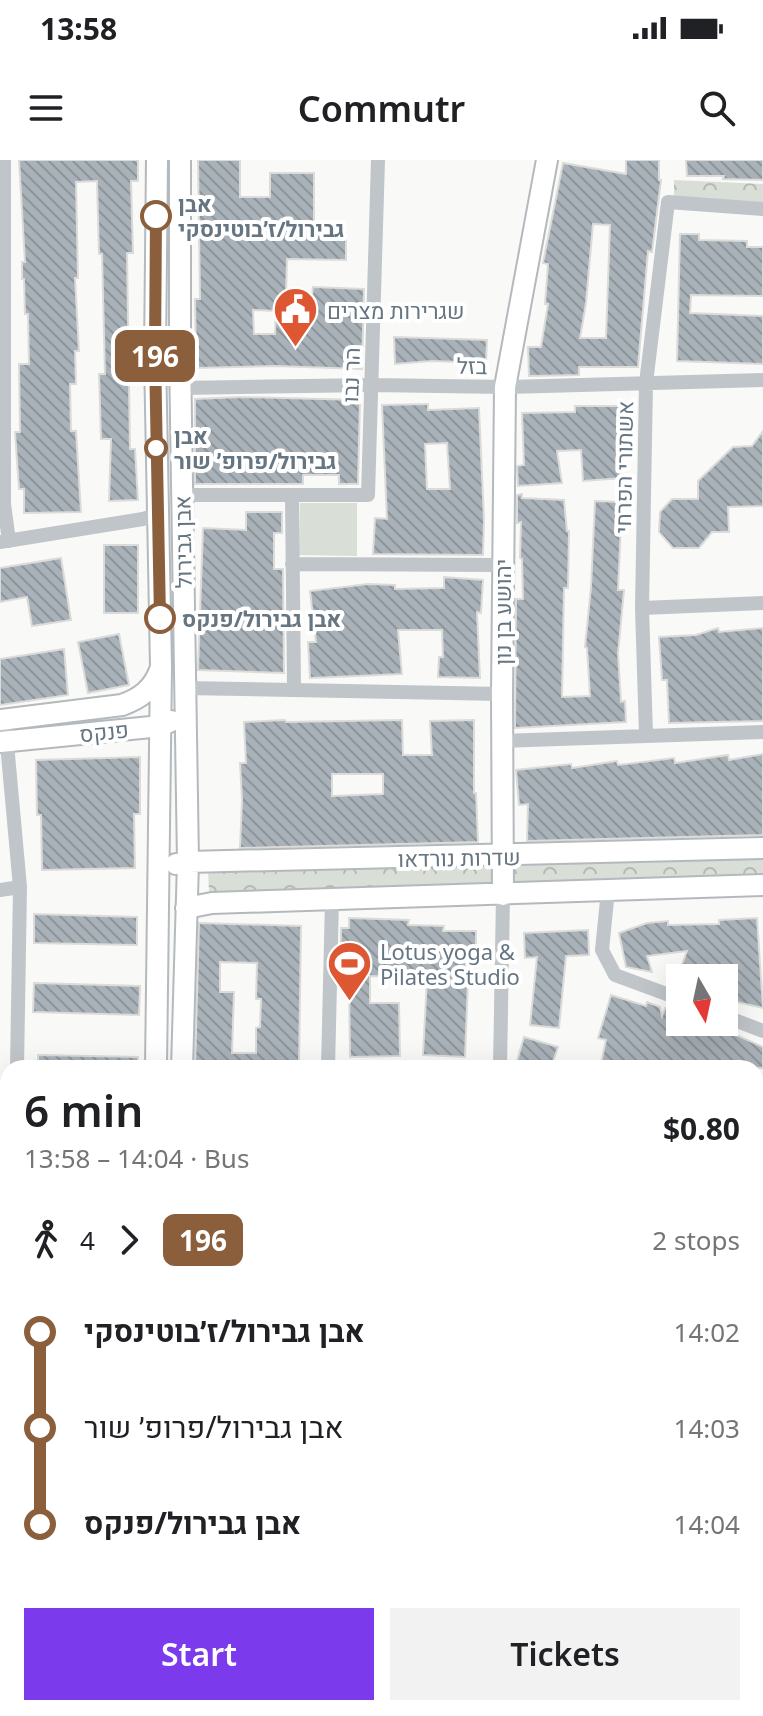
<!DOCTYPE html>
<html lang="en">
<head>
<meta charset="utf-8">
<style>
  body { margin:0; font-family:"Noto Sans",Heebo,sans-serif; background:#f2f2f2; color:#202124; height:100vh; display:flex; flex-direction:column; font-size:30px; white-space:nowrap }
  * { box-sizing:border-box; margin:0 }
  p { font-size:26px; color:#757577 }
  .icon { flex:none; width:44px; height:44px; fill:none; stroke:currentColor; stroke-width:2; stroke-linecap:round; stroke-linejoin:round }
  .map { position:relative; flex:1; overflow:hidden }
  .details { position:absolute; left:0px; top:900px; width:764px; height:656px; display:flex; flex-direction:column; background:#fff; border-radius:24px 24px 0 0; box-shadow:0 8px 32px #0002 }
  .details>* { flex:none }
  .badge { padding:0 16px; border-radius:12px; font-size:28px; line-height:52px }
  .needle { width:52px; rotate:171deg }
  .fabs { position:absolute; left:666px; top:804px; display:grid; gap:16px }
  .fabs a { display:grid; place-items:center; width:72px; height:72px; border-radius:0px; background:#fff; box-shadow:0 8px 32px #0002; font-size:40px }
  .map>.badge { position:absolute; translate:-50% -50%; box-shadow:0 0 0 4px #fff }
  .legs { display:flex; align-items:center; gap:12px; height:88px; padding:0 24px; font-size:26px }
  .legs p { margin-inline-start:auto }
  .overview { display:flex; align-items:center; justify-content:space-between; height:136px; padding:0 24px }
  h1 { font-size:44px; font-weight:600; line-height:60px }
  .action { display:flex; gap:16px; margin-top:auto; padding:16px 24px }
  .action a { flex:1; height:92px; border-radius:0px; background:#7c3aed; color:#fff; font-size:32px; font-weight:600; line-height:92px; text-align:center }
  .action a+a { background:#f2f2f2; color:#202124 }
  ul { padding:0 24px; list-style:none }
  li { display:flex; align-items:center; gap:28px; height:96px; font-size:30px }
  li i { display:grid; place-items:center; width:12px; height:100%; margin:0 10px; background:currentColor }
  li i::after { content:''; width:20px; height:20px; margin:-10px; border:6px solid; border-radius:50%; background:#fff }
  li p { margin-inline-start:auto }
  li:first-child i { background:linear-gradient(#0000 50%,currentColor 0) }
  li:last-child i { background:linear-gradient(currentColor 50%,#0000 0) }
  .status { display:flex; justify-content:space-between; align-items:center; height:56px; padding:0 40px; background:#fff; direction:ltr }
  .status svg { height:22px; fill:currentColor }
  header { display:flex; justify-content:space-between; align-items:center; height:104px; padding:0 24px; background:#fff; font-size:36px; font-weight:600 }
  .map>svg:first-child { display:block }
  .park { fill:url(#park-crowns) }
  .garden { fill:#d9ded6 }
  .building { fill:url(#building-back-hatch); stroke:#dbdbd9; stroke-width:2; fill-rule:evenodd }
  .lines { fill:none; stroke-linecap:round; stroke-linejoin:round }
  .secondary-casing { stroke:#b3b9bd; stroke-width:24 }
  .street { stroke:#c0c5c9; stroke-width:14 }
  .secondary { stroke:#fff; stroke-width:20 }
  .line-1-casing { stroke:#fff; stroke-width:18 }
  .line-1 { stroke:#8b5e3c; stroke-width:12 }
  .stop-1-dot { fill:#fff; stroke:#8b5e3c; stroke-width:4 }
  .labels { text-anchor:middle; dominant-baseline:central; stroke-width:8; stroke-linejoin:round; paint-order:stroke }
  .stop-label { font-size:22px; font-weight:bold; fill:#657581; stroke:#fff; text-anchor:start }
  .poi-label { font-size:22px; fill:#657581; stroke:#fff; text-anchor:start }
  .street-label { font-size:22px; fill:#657581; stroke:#fff }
</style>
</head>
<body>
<div class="status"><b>13:58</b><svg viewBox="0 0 49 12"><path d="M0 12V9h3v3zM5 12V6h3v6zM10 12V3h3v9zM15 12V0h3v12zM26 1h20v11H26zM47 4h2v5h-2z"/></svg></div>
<header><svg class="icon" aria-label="menu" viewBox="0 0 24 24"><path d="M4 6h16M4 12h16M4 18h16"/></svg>Commutr<svg class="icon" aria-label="search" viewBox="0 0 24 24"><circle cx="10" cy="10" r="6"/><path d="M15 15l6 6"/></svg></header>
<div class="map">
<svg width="763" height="1556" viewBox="0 0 763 1556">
  <defs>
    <pattern id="park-crowns" width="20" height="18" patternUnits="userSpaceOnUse" patternTransform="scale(2)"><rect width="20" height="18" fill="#d9ded6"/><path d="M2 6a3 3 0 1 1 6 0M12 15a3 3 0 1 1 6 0" fill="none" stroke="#b4b9b3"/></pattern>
    <pattern id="building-back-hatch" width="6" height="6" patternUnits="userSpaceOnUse" patternTransform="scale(2)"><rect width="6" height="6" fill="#a9b2b8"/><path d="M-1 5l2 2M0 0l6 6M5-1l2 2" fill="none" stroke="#8d959b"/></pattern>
  </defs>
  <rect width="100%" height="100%" fill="#f9f9f7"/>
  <path class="park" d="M674,20L763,24V45L674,38Z
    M763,693V716L209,732L208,709Z
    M763,1422V1556H438L470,1548H756V1424Z"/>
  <path class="garden" d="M300,343H357V396L299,395Z"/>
  <path class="building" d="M19,0H138V21H131L133,93H127L130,289H135L138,340L109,341L111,279H101L99,214H105L102,94H99L97,21L76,22L78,118H75L79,191H75L76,224H70L71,271H76L81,352L24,353V329H19L15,272H20L19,204H29L28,154H25L24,119H22V102H25Z
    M198,0H240V37H270V13H314V73H346V100L287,99L286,134L312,135L313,127L364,129L362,209L275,206L196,208L195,139H200ZM253,150L276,151L275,174H254Z
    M626,0H659V20H661L652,92L648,91L638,207H579V215L529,216L528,187H541L548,144H545L548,104L543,103L563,3L626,14ZM593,64L610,65L606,178H580L586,143Z
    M686,0H763V20L723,19L724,16H687Z
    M680,74H699V80L747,81V87H763V136L691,135L690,153L763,156V204L677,201Z
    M394,177L487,180L486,203L432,201L395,204Z
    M240,237L360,240L358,324H339V315H303V324H195V239Z
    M428,244V250L479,248L484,360L483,395L373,394L375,358L387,359L382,245ZM447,283L450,329H427L425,284Z
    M575,246H627V288H621L623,318L583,321L581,290L557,291L562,323L518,326L517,306L524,305L522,253L575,252Z
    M763,271V346L728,347L729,372H712L699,388H673L659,372L660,352L672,339H698V321L733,287L752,286Z
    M522,334V338L564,340L567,371H569L568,428H564L562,537L590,536L587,488L585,487L591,427L595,341L622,342L618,430H624L618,493L621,542L625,541L626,562L515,568L516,439H523L522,399L520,398L521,362L517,363V335Z
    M246,352H282V373H274V409H283L284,513L198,510L203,368L246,370Z
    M104,385H138V453H104Z
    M61,398L71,460L32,466L27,437L0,442V408Z
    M444,417L483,420L481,453L477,452L480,518L438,517L439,497H443L442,470H398L402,514L310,518L308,482H316L310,431L368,424L395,425V429L444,428Z
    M718,468L719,472L763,468V561L669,563L667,520H662L659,477L696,475Z
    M119,474L129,525L88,533L78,482Z
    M64,489L68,535L0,545V499Z
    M285,560L286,562L402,560L403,595H432L430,561L474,560V633H476L478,682L240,688L242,640L240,603H246L244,562ZM332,614H383V634L332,636Z
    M763,594V675L527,681L528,644L519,645L516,610L571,604L572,608L617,601L618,605L674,598L675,603L728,595L729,600Z
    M140,597V654H134L135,708L42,710L41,655H37L36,600Z
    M34,754L137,757V785L34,783Z
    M349,758L409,760L408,765L444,766L443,771H476V822H468L465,897L423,895L427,818L370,816V843H399L400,896L350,897L349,826H340L341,768H349Z
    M757,758L763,848L724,839V818H677L687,791L647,796L652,812L626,807L619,773L647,763L668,761V765L719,764V760Z
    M199,763L301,766L299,908H195ZM220,802L257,803L256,839H261L260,867L256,868V893H232L234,832H220Z
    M588,770L589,795L566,796L559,868L530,865L537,797L525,798L524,773Z
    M34,823L140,826L139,855L33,852Z
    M611,835L646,846L647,842L660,847L662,856L665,848L678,853L674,862H708L763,887V908H600L606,880L598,878Z
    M524,877L558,887L551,908H515Z
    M38,895L138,897V908H38Z"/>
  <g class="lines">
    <defs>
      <path id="secondary" d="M180,0V196L188,702L182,908
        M0,560L122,545C141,538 153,529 160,510
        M0,582L161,566L171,561
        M176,704L188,702L763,688
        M503,735L502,534L505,227L547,0
        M186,748L212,743L763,725
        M156,908L161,507L155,195L157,0
        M0,1235L8,1236
        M0,1275H8
        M150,1548L151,1556
        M168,1556L170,1548"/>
    </defs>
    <use href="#secondary" class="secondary-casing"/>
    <path class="street" d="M4,0V344L9,381
      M180,228L372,225L505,227L763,220
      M182,335H368L378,0
      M292,336L294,529
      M0,382L143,359L157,354
      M292,404L502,405
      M642,448L763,443
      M184,528L502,534
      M6,573L20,727L17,908
      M646,575L642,448L646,223L668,42L763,49
      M503,581L763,572
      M0,730L20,727
      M608,730L602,790L615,815L680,839
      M724,856L763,871
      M328,908L332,739
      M500,908L503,735
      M756,1029L763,1033
      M0,1069H8
      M756,1136L763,1134
      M756,1274L763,1271
      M0,1372L8,1371
      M756,1414L763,1411
      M0,1471H8
      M14,1548L15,1556
      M376,1556L409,1548
      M413,1556L435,1548"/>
    <use href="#secondary" class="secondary"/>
  </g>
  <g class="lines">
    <defs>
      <path id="line-1" d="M156,56L155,195L160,458"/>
    </defs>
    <use href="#line-1" class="line-1-casing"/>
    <use href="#line-1" class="line-1"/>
  </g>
  <defs>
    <symbol id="civic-pin" viewBox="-11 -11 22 30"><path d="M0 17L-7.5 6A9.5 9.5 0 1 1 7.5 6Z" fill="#dd5733" stroke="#fff"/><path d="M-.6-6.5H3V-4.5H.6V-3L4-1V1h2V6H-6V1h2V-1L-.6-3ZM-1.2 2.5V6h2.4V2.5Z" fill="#fff"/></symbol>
    <symbol id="stadium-pin" viewBox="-11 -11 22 30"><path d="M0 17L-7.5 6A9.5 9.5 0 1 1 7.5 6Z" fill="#dd5733" stroke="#fff"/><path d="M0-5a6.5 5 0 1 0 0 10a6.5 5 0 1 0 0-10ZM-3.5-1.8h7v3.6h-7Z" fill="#fff"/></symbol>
  </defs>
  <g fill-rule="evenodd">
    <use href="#civic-pin" x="270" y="124" width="51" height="69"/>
    <use href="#stadium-pin" x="324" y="778" width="51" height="69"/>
  </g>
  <g class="stop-1-dot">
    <circle cx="156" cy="56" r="14"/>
    <circle cx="156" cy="288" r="10"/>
    <circle cx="160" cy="458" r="14"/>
  </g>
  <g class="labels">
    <g class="stop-label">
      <text x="178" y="43">אבן<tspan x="178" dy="25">גבירול/ז׳בוטינסקי</tspan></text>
      <text x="174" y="275">אבן<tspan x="174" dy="25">גבירול/פרופ׳ שור</tspan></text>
      <text x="182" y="458">אבן גבירול/פנקס</text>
    </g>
    <g class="poi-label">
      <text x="327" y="150">שגרירות מצרים</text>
      <text x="380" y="791">Lotus yoga &amp;<tspan x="380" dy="25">Pilates Studio</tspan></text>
    </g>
    <g class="street-label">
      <text transform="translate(472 205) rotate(1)">בזל</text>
      <text transform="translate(350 215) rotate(-88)">הר נבו</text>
      <text transform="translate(623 307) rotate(-89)">אשתורי הפרחי</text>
      <text transform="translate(182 382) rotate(-91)">אבן גבירול</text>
      <text transform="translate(502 452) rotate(-90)">יהושע בן נון</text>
      <text transform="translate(104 571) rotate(-6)">פנקס</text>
      <text transform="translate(459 697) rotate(-1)">שדרות נורדאו</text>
    </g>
  </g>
</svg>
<div class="fabs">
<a><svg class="needle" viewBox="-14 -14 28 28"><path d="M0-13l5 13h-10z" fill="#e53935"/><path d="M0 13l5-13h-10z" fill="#757577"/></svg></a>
</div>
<b class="badge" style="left:155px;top:196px;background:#8b5e3c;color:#fff">196</b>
<section class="details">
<div class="overview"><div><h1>6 min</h1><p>13:58 – 14:04 · Bus</p></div><b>$0.80</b></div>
<div class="legs"><svg class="icon" aria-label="walk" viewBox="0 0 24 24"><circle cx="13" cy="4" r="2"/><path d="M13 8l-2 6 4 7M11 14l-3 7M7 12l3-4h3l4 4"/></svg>4<svg class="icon" aria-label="forward" viewBox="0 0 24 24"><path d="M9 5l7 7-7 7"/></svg><b class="badge" style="background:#8b5e3c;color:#fff">196</b><p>2 stops</p></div>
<ul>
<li><i style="color:#8b5e3c"></i><b>אבן גבירול/ז׳בוטינסקי</b><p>14:02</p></li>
<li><i style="color:#8b5e3c"></i><span>אבן גבירול/פרופ׳ שור</span><p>14:03</p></li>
<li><i style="color:#8b5e3c"></i><b>אבן גבירול/פנקס</b><p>14:04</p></li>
</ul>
<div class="action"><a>Start</a><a>Tickets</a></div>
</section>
</div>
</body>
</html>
